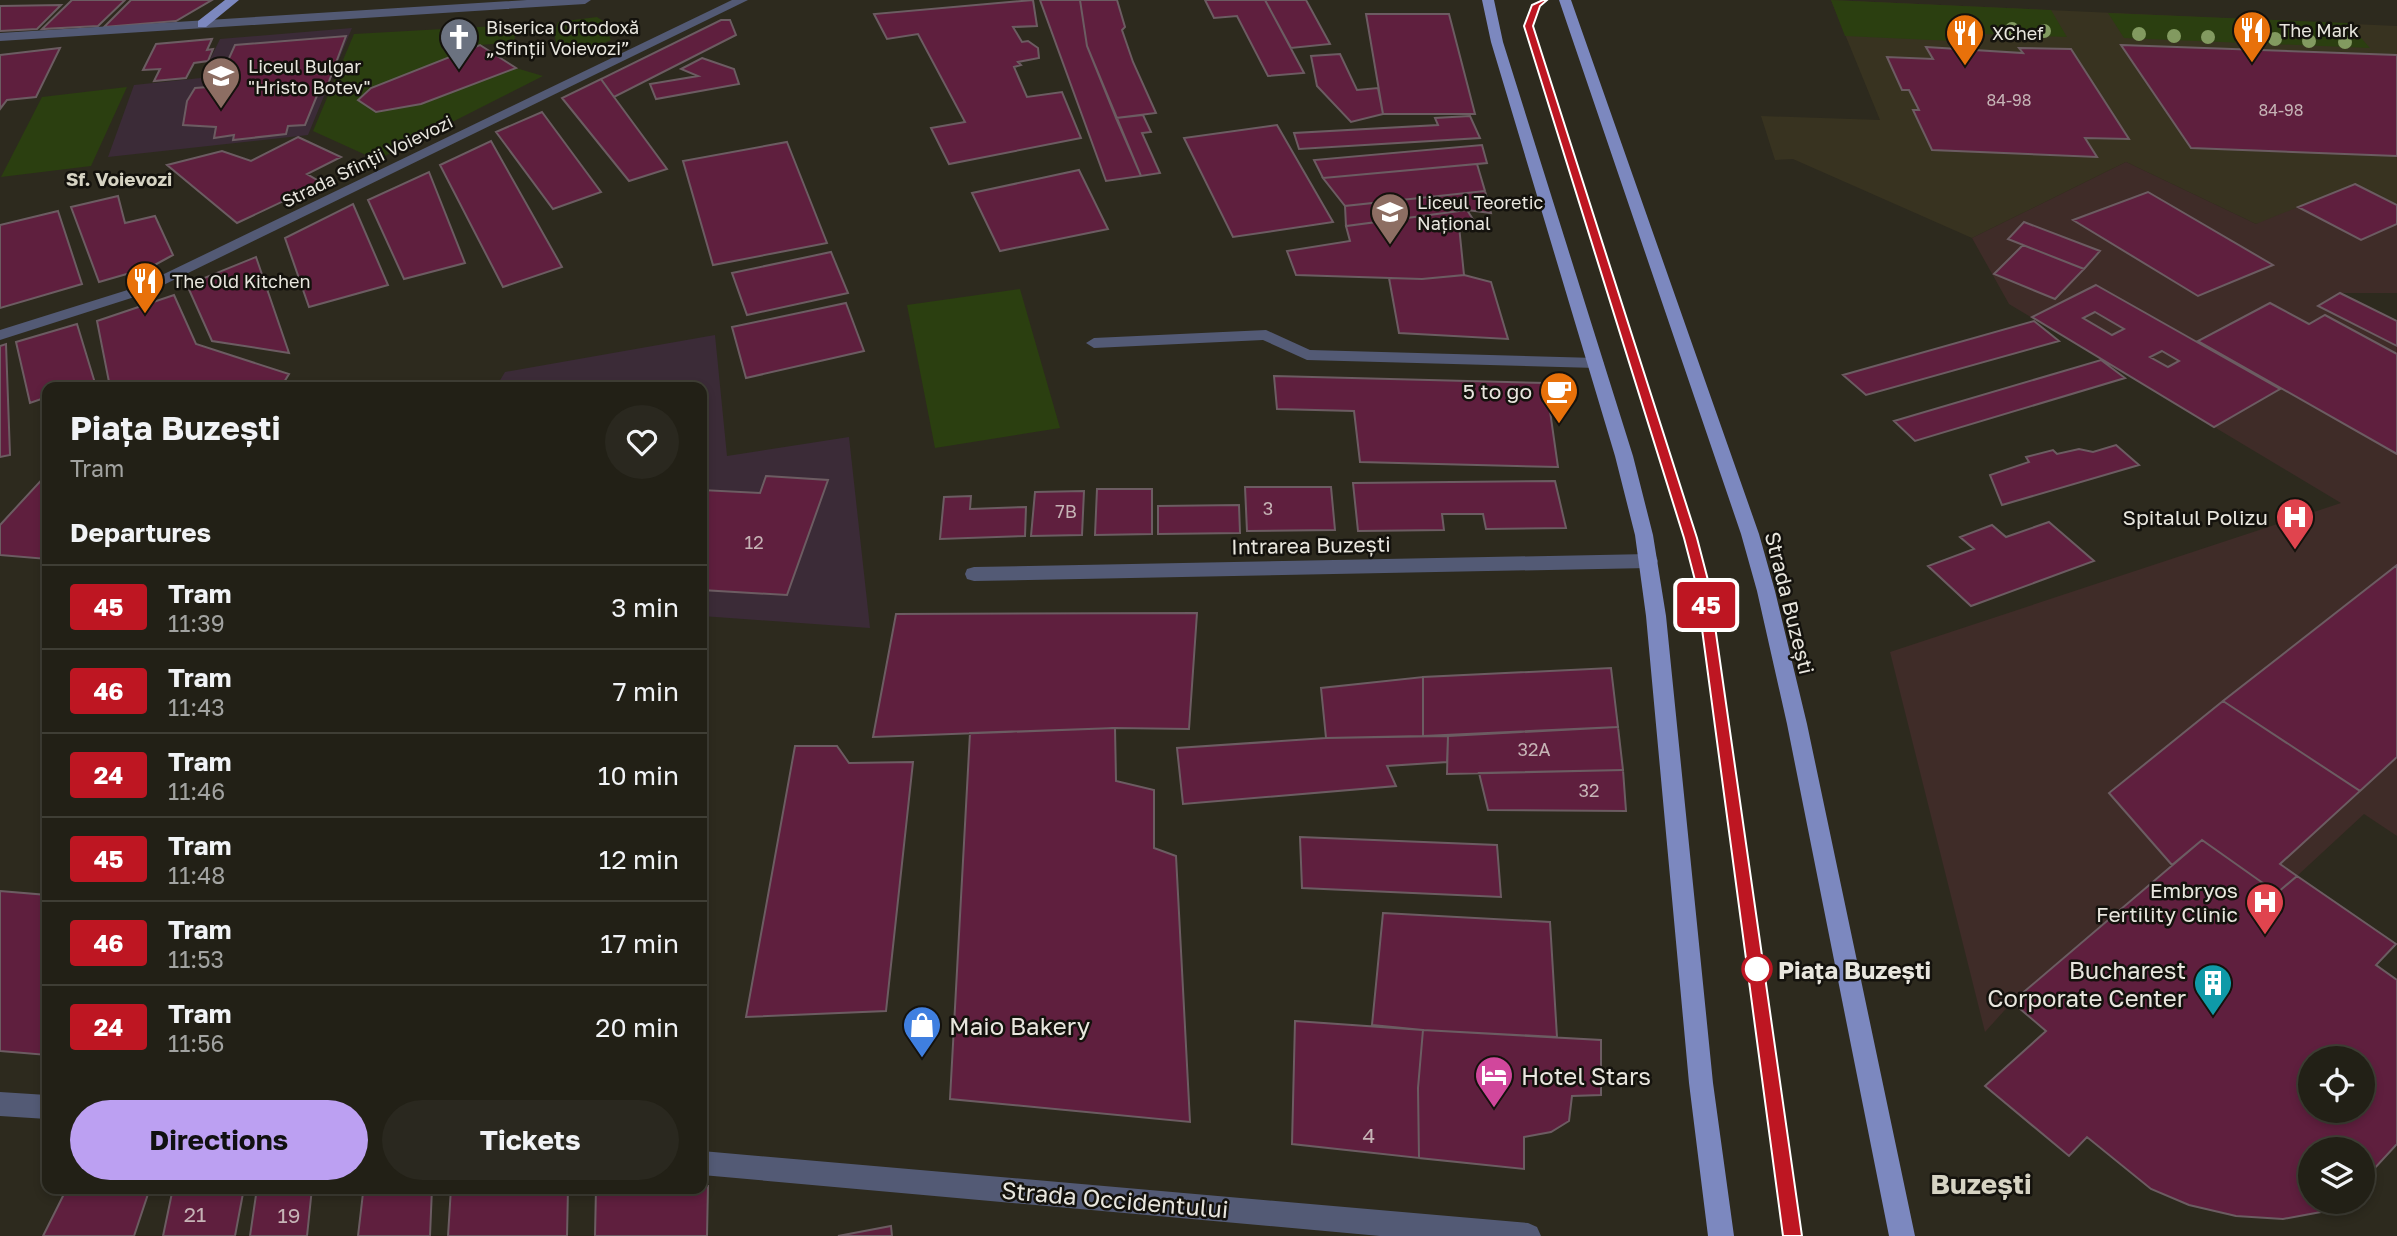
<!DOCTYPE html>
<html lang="en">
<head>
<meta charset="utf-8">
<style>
  body { margin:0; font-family:"Golos Text",sans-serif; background:#2a281f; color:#f1f3f6; height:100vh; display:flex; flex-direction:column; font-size:26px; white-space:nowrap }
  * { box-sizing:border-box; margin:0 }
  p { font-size:23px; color:#a2a3a1 }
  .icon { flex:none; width:38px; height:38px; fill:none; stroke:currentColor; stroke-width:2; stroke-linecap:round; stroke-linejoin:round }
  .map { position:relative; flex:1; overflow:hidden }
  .side { position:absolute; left:42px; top:382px; width:665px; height:812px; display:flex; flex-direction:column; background:#222016; border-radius:14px; box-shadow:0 4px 10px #0003,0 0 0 2px #3f3e35 }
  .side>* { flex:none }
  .badge { padding:0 14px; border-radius:5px; font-size:24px; line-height:46px }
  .fabs { position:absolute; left:2298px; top:1046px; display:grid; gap:14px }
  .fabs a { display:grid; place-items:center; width:77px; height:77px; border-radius:50%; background:#222016; box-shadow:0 4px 10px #0003,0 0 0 2px #3f3e35; font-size:35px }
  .map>.badge { position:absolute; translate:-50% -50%; box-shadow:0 0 0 4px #fff }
  h2 { padding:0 28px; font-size:26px; line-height:63px }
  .round { display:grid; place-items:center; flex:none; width:74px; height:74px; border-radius:37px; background:#2a281f }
  .summary { display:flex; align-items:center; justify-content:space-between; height:119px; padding:0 28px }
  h1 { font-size:33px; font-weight:700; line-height:52px }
  .primary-button { display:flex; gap:14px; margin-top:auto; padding:14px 28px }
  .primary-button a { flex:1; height:80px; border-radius:42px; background:#bca0f2; color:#111; font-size:28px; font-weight:700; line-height:80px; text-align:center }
  .primary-button a+a { background:#2a281f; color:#f1f3f6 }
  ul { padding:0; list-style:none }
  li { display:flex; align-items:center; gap:21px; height:84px; padding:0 28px; border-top:2px solid #3f3e35 }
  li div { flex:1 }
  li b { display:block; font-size:26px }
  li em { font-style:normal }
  li .badge { min-width:77px; font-weight:700; text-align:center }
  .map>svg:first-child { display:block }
  .built { fill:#383320 }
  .education { fill:#3b2b37 }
  .medical { fill:#3f2c28 }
  .green { fill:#2b3f10 }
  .building { fill:#5f1f3e; stroke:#6c5c62; stroke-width:2; fill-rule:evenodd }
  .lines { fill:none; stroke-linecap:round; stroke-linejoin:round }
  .service { fill:#535a75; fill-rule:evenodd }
  .minor { fill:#535a75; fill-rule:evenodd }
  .tertiary { fill:#535a75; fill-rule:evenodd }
  .primary { fill:#7c88bf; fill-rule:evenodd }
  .tree { fill:#829a60 }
  .line { fill:#be1622; stroke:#fff; stroke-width:2 }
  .stop-dot { fill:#fff; stroke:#be1622; stroke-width:3.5 }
  .labels { text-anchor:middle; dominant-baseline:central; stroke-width:5; stroke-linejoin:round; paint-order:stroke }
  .far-number-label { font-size:16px; fill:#c6b4b6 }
  .far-poi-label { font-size:18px; fill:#e8e6de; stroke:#14120d; text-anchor:start }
  .far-street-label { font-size:18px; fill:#e8e6de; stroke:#14120d }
  .number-label { font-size:18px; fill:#c6b4b6 }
  .far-neighbourhood-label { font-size:19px; font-weight:bold; fill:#d6d3c3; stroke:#14120d }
  .poi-label { font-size:21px; fill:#e8e6de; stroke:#14120d; text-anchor:end }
  .street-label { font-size:21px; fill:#e8e6de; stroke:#14120d }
  .near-number-label { font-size:21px; fill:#c6b4b6 }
  .near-stop-label { font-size:24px; font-weight:bold; fill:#e8e6de; stroke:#14120d; text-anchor:start }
  .near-poi-label { font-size:24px; fill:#e8e6de; stroke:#14120d; text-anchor:start }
  .near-street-label { font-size:24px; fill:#e8e6de; stroke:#14120d }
  .near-neighbourhood-label { font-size:28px; font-weight:bold; fill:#d6d3c3; stroke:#14120d }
</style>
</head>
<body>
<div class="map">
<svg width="2397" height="1236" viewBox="0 0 2397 1236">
  <rect width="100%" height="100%" fill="#2d2a1e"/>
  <path class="built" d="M1831,0L2397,26V205L2256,224L2126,162L1972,238L1793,159L1775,160L1761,116L1880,120Z"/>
  <path class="education" d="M352,28L308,135L108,157L134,85L201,78L220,39Z
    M715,335L727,456L849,437L870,628L702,616V387H496L505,372Z"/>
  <path class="medical" d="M2126,162L2256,224L2355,184L2397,205V293H2341L2397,321V836L2364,814L2297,876L2202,840L2012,1002L1985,1032L1890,652L2341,503L2009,304L1972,238Z"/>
  <path class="green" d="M1831,0L2051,10L2067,37L1950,33L1953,41L1845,36Z
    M2108,13L2348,23L2370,48L2124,38Z
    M597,17L603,21L611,40L584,51L557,46L554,33L558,22Z
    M514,25L515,42L480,45L371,88L358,100L376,112L421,104L516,68L543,76L377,160L313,131L354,34Z
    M127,87L91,166L1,177L42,97Z
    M1020,289L1060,428L935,448L907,305Z"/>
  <path class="building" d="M72,0H125L98,26L42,29Z
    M131,0H212L176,21L104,27Z
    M1033,0L1037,26L1013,27L1022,42L1028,41L1038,48L1039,58L1018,62L1021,65L1014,67L1027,97L1062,92L1081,138L949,164L931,128L965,122L918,34L887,39L874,14Z
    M1040,0H1080L1087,46L1141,176L1106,181Z
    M1080,0H1117L1125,27L1122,30L1133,62L1156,113L1116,118L1087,46Z
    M1205,0H1265L1304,73L1268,76L1237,16L1214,18Z
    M1265,0H1306L1330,44L1291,48Z
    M61,5L37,29L0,31V6Z
    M1366,14H1449L1475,114H1383Z
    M721,20H730L736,35L614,97L601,79Z
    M346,36L325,92L318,93L305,125L288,126L286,134L233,140L234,135L214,138L216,127L183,125L187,101L195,88L208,87L214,77L221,76L235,45Z
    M212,39L207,50L213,49L208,61L194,63L186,78L154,81L160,69L143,70L156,44Z
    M480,45L516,68L421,104L376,112L358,100L371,88Z
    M2121,45L2397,55V156L2191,148Z
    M1926,47L2023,53L2019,48L2071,49L2129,139L2085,138L2097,157L1932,150L1913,110H1919L1909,90H1902L1887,57L1933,59Z
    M60,48L36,97L7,100L0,109V55Z
    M1340,54L1357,90L1378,88L1383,114L1351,122L1317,86L1311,56Z
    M702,58L734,69L739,84L656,99L650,84L698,76L681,69Z
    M601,79L614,97L667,169L629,181L562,98Z
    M542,112L601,192L553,209L496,132Z
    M1143,115L1151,132L1142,133L1160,173L1141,176L1116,118Z
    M1470,116L1480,138L1299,149L1294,133L1438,125L1435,118Z
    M1277,125L1333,222L1233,237L1184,138Z
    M298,137L341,157L307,174L322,183L237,223L167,165L222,151L251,161Z
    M491,141L562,267L503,287L440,165Z
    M787,142L827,243L713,265L683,161Z
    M1482,145L1487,163L1323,178L1314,160Z
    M1477,164L1485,191L1345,206L1323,178Z
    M1079,170L1108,229L1000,251L972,193Z
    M429,172L465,263L404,279L368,200Z
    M2355,184L2397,205V224L2361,240L2298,207Z
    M1485,191L1491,213L1467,210L1346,226L1345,206Z
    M2148,192L2273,265L2198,296L2073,220Z
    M118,196L125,223L155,216L173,255L151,267L99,282L71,207Z
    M353,204L388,285L309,307L285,238Z
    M1467,210L1476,224L1459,226L1464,275L1422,279L1296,275L1287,251L1350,241L1346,226Z
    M58,211L82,284L0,308V225Z
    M2024,222L2100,251L2084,269L2008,239Z
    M2023,245L2084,269L2055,299L1994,274Z
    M831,252L848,293L747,315L732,273Z
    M256,257L289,353L212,341L187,285Z
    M1464,275L1491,282L1508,339L1399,333L1389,278L1422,279Z
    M2096,285L2280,389L2214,427L2032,317ZM2095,312L2124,329L2112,335L2083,318ZM2162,351L2179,361L2168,367L2150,357Z
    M2340,293L2397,321V346L2318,306Z
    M174,295L196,344L289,374L281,387H110L97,321Z
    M846,303L864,351L746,378L732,327Z
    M2270,303L2309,324L2325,315L2397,354V454L2198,341Z
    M2034,321L2059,341L1866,395L1843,375Z
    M77,324L95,383L82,387H47V397L30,403L16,342Z
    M6,344L10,455L0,457V346Z
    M2101,360L2125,378L1915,441L1894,421Z
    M1274,376L1546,383L1558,467L1360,462L1354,411L1277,409Z
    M2116,445L2139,465L2002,505L1990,475L2029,462L2026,457L2053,450L2057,454L2079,449L2093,452Z
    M47,474V559L0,555V525Z
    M766,476L828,480L787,595L702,590V490L760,493Z
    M1555,481L1566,528L1486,529L1483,514H1442L1444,530L1358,531L1353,483Z
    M1245,487H1331L1335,530L1247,531Z
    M1097,489H1152V534L1095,535Z
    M1084,491L1082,535L1031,536L1035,492Z
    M971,496L970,509L1026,507L1025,536L940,539L944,497Z
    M1239,505L1240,533L1158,534V506Z
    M2049,522L2094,561L1971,606L1928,566L1974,549L1960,537L1992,525L2006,537Z
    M2397,565V757L2360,791L2223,701Z
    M1197,613L1189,729L1115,728L873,737L896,614Z
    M1611,668L1618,727L1423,736V677Z
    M1423,677V736L1326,738L1321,688Z
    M2223,701L2360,791L2280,864L2297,876L2277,893L2202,840L2172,865L2109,793Z
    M1618,727L1623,770L1447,774L1448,736Z
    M1115,728L1116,781L1154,790V848L1176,856L1190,1122L950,1099L970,733Z
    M1448,736L1447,762L1387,766L1396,786L1183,804L1177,748L1326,738Z
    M795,746H837L849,763L913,762L886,1011L746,1017Z
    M1623,770L1626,811L1488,810L1479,773Z
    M1300,837L1497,845L1501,897L1302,888Z
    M2202,840L2277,893L2297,876L2396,944L2376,965L2397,980V1144L2362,1182V1150H2310V1202H2339L2321,1212L2283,1219L2236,1216L2189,1205L2151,1189L2087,1137L2069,1156L1985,1086L2046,1031L2012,1002ZM2310,1059H2362V1111H2310Z
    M0,891L47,895V1055L0,1051Z
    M1383,913L1550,922L1557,1037L1423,1030L1372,1025Z
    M1295,1021L1423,1030L1418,1088L1419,1158L1292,1144Z
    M1423,1030L1601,1040V1095L1572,1096L1569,1121L1551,1132L1524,1137V1169L1419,1158L1418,1088Z
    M702,1186H708L707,1236H595L596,1188H702Z
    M67,1188H150L134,1236H43Z
    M173,1188H244L235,1236H163Z
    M257,1188H312L307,1236H250Z
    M387,1188H432L430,1236H358L363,1193Z
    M451,1188H568L567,1236H448Z
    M891,1226L892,1236H838Z"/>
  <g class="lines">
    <path class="service" d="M1266,330L1310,350L1596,358L1604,363L1596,368L1307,360L1263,340L1094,348L1086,343L1094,338Z"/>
    <path class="minor" d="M527,0H591L585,4L0,41V33Z
      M732,0H748L147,293L0,340V330L137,287Z
      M1649,554L1656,556L1658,561L1656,566L1649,568L974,581L967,579L965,574L967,569L974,567Z"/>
    <path class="tertiary" d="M0,1092L47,1095V1119L0,1116Z
      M702,1151L1528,1223L1537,1227L1541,1236H1380L702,1175Z"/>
    <path class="primary" d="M225,0H239L206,27H198V21Z
      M1482,0H1494L1503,42L1633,456L1653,535L1666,616L1713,1083L1734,1236H1708L1689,1083L1646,616L1635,535L1615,456L1491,42Z
      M1559,0H1571L1759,534L1775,591L1807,724L1915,1236H1889L1787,724L1757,591L1741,534Z"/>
  </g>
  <g class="tree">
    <circle cx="1966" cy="28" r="7"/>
    <circle cx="2012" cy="29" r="7"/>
    <circle cx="2044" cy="31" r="7"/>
    <circle cx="2139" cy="34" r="7"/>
    <circle cx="2174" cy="36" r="7"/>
    <circle cx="2208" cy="37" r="7"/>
    <circle cx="2242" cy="38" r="7"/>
    <circle cx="2275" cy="39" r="7"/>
    <circle cx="2309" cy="41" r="7"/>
    <circle cx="2345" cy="42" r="7"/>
  </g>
  <path class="line" d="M1543,0H1547L1540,6L1533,26L1697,538L1709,584L1802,1236H1783L1696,584L1684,538L1524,26L1532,5Z"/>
  <defs>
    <symbol id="restaurant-pin" viewBox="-11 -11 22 30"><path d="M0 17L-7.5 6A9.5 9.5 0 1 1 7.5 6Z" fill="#e8710a" stroke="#14120d"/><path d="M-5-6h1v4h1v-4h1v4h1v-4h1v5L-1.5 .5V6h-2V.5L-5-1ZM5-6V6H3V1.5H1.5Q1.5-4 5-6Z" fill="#fff"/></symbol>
    <symbol id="church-pin" viewBox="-11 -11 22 30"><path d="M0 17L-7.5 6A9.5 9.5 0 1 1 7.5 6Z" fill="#6b7280" stroke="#14120d"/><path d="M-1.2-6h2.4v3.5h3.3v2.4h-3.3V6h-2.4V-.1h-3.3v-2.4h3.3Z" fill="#fff"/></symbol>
    <symbol id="school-pin" viewBox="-11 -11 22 30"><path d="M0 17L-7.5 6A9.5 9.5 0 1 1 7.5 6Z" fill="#8d6e63" stroke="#14120d"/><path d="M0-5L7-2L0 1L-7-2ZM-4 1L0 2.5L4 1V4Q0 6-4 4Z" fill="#fff"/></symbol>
    <symbol id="cafe-pin" viewBox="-11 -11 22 30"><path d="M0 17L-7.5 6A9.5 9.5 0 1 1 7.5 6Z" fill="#e8710a" stroke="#14120d"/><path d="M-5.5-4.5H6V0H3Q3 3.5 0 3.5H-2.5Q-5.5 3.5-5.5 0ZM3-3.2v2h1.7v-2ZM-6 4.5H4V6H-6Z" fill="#fff"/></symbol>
    <symbol id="hospital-pin" viewBox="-11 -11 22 30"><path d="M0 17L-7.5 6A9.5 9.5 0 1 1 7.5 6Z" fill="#e0444e" stroke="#14120d"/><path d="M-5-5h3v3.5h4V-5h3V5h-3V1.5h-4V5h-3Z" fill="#fff"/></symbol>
    <symbol id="building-pin" viewBox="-11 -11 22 30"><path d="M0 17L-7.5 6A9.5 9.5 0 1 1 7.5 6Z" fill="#0f9aa8" stroke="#14120d"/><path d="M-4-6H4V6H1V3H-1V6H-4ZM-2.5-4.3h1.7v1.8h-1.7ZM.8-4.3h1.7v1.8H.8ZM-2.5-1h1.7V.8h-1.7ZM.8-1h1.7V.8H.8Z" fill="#fff"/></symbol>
    <symbol id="shop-pin" viewBox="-11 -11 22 30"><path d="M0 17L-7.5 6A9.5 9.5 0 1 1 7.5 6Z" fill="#3f7fe0" stroke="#14120d"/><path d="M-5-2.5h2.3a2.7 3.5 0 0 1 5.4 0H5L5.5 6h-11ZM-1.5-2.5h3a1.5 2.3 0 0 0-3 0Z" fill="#fff"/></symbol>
    <symbol id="hotel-pin" viewBox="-11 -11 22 30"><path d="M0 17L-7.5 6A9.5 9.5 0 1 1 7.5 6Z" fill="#d1479c" stroke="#14120d"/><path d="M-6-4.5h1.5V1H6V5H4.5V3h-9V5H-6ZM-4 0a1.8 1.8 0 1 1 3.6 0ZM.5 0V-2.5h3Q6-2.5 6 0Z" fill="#fff"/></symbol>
  </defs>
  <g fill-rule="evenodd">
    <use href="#restaurant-pin" x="2230" y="8" width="44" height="60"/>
    <use href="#restaurant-pin" x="1943" y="11" width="44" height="60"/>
    <use href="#church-pin" x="437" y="15" width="44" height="60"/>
    <use href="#school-pin" x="199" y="54" width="44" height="60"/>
    <use href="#school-pin" x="1368" y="190" width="44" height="60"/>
    <use href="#restaurant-pin" x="123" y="259" width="44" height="60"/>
    <use href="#cafe-pin" x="1537" y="369" width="44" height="60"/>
    <use href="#hospital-pin" x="2273" y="495" width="44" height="60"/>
    <use href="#hospital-pin" x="2243" y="880" width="44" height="60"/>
    <use href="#building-pin" x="2191" y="961" width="44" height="60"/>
    <use href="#shop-pin" x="900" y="1003" width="44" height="60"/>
    <use href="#hotel-pin" x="1472" y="1053" width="44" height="60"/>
  </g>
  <circle class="stop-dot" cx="1757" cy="969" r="14"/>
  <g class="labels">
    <g class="far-number-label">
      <text x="2009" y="100">84-98</text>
      <text x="2281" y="110">84-98</text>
    </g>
    <g class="far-poi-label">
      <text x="486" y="27">Biserica Ortodoxă<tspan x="486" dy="21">„Sfinții Voievozi”</tspan></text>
      <text x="2279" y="30">The Mark</text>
      <text x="1992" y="33">XChef</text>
      <text x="248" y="66">Liceul Bulgar<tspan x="248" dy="21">"Hristo Botev"</tspan></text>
      <text x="1417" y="202">Liceul Teoretic<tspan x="1417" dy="21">Național</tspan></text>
      <text x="172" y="281">The Old Kitchen</text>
    </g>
    <g class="far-street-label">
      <text transform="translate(367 161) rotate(-26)">Strada Sfinții Voievozi</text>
    </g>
    <g class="number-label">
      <text x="1268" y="508">3</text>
      <text x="1066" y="511">7B</text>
      <text x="754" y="542">12</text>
      <text x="1534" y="749">32A</text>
      <text x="1589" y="790">32</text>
    </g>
    <g class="far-neighbourhood-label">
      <text x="119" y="178">Sf. Voievozi</text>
    </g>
    <g class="poi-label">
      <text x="1532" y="391">5 to go</text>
      <text x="2268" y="517">Spitalul Polizu</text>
      <text x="2238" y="890">Embryos<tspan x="2238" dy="24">Fertility Clinic</tspan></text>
    </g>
    <g class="street-label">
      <text transform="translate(1311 545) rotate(-1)">Intrarea Buzești</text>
      <text transform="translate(1790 603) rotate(76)">Strada Buzești</text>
    </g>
    <g class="near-number-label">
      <text x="1369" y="1135">4</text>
      <text x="195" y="1214">21</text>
      <text x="289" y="1215">19</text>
    </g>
    <g class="near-stop-label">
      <text x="1778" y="969">Piața Buzești</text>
    </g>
    <g class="near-poi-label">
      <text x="2186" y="969" text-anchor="end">Bucharest<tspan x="2186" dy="28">Corporate Center</tspan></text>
      <text x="949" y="1025">Maio Bakery</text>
      <text x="1521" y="1075">Hotel Stars</text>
    </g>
    <g class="near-street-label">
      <text transform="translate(1115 1199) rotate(5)">Strada Occidentului</text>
    </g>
    <g class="near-neighbourhood-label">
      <text x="1981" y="1183">Buzești</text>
    </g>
  </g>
</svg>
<div class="fabs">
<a><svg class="icon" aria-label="locate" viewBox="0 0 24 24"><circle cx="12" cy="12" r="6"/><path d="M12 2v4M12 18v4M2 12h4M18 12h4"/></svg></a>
<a><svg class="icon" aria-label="layers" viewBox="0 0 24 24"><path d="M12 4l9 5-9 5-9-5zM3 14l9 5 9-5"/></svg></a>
</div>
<b class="badge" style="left:1706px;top:605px;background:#be1622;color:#fff">45</b>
<section class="side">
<div class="summary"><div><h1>Piața Buzești</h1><p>Tram</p></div><a class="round"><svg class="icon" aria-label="heart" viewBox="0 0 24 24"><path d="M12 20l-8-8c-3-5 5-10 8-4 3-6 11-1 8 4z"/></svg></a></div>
<h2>Departures</h2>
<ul>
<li><span class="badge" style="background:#be1622;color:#fff">45</span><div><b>Tram</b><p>11:39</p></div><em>3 min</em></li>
<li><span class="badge" style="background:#be1622;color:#fff">46</span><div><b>Tram</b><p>11:43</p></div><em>7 min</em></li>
<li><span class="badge" style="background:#be1622;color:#fff">24</span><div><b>Tram</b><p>11:46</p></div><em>10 min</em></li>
<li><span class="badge" style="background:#be1622;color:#fff">45</span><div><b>Tram</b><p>11:48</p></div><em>12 min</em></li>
<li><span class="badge" style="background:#be1622;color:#fff">46</span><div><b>Tram</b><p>11:53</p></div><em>17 min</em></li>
<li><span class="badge" style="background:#be1622;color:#fff">24</span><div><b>Tram</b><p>11:56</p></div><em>20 min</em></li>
</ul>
<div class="primary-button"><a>Directions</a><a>Tickets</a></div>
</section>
</div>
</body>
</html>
